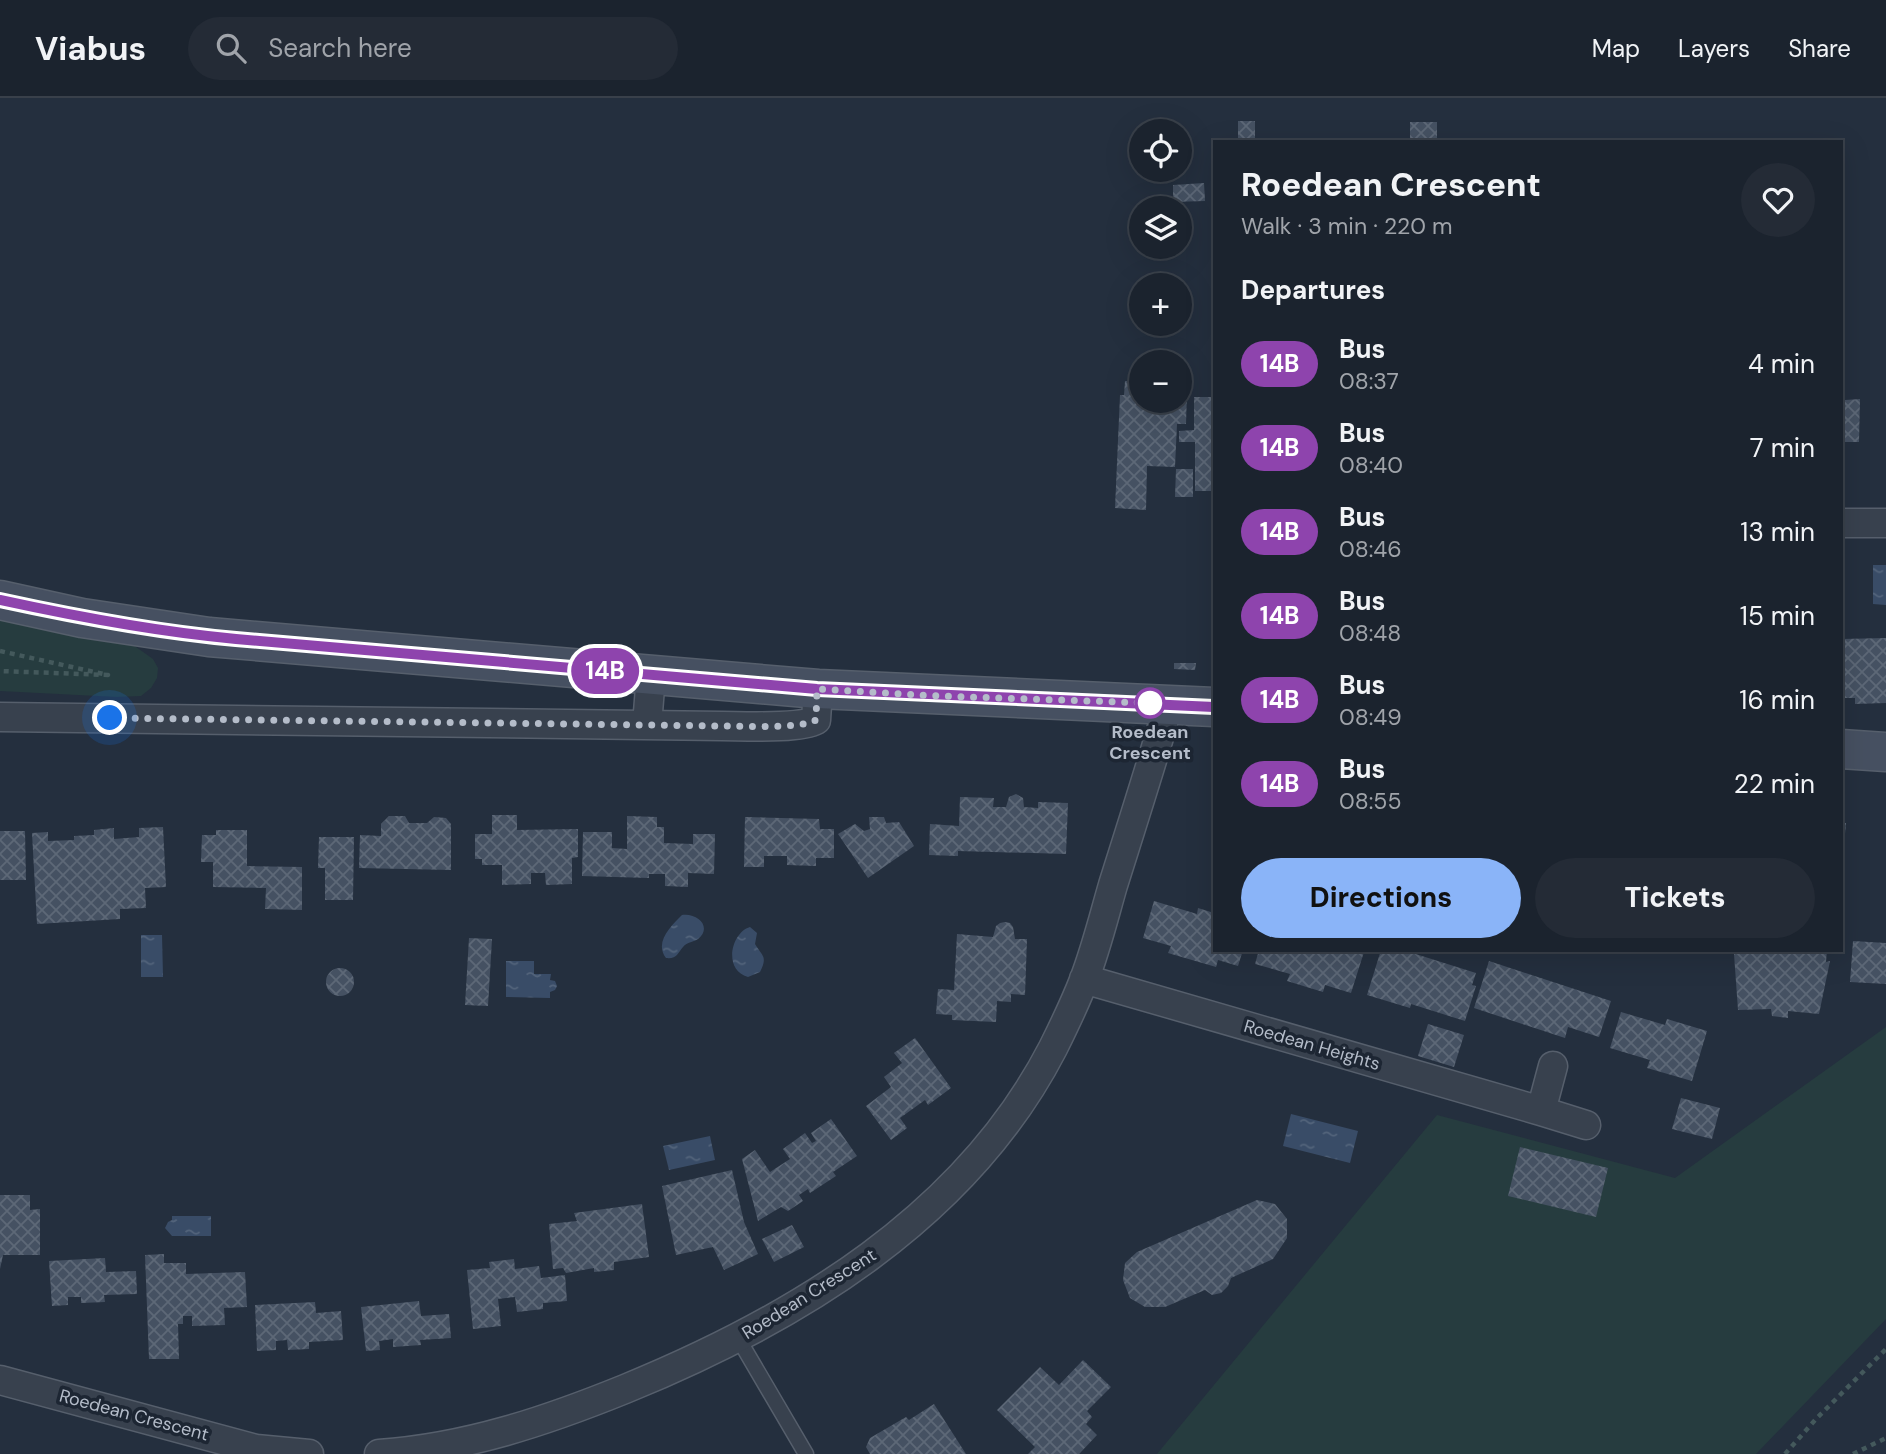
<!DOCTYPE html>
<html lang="en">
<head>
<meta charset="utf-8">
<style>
  body { margin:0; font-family:"DM Sans",sans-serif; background:#242b36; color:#f1f3f6; height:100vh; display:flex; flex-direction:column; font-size:26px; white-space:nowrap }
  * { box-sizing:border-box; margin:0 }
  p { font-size:23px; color:#a0a4aa }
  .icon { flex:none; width:38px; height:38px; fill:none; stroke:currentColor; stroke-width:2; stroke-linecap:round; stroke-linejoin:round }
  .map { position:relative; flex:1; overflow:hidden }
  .drawer { position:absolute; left:1213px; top:42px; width:630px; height:812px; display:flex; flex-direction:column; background:#1b232e; border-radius:0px; box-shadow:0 7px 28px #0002,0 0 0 2px #39404a }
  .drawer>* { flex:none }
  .badge { padding:0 14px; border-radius:23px; font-size:24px; line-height:46px }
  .tools { position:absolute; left:1129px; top:21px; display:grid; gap:14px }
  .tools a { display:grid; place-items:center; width:63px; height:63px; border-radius:50%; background:#1b232e; box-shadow:0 7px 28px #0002,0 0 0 2px #39404a; font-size:35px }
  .you { position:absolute; width:35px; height:35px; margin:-18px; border:5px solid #fff; border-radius:50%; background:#1a73e8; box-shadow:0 0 0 10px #1a73e833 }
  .map>.badge { position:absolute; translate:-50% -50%; box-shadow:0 0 0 4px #fff }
  h2 { padding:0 28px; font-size:26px; line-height:63px }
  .round { display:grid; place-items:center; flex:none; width:74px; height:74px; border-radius:37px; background:#242b36 }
  .summary { display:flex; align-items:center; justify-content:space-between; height:119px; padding:0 28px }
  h1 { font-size:33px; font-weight:800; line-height:52px }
  .primary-button { display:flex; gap:14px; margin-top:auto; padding:14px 28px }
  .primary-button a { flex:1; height:80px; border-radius:42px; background:#8ab4f8; color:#111; font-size:28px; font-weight:800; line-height:80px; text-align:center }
  .primary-button a+a { background:#242b36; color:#f1f3f6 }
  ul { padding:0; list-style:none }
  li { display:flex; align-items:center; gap:21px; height:84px; padding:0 28px }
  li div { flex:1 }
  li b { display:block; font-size:26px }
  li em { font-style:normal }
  li .badge { min-width:77px; font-weight:700; text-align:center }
  header { display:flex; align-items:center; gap:42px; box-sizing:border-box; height:98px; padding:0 35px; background:#1b232e; border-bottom:2px solid #39404a }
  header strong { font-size:33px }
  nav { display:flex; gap:38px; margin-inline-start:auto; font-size:24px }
  .search { width:490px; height:63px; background:#242b36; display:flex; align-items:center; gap:18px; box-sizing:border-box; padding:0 24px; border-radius:38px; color:#a0a4aa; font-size:26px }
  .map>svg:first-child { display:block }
  .green { fill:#263c3f }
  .water { fill:url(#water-ripples) }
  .building { fill:url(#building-cross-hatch) }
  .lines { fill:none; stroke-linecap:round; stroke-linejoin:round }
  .lane-casing { stroke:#565f6c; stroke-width:17 }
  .street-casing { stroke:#565f6c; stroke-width:31 }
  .secondary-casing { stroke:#565f6c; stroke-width:41 }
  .path { stroke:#44595c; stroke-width:4.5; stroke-dasharray:5 5; stroke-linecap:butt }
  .lane { stroke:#38414e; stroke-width:14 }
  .street { stroke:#38414e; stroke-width:28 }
  .secondary { stroke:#465061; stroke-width:38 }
  .line-casing { stroke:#fff; stroke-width:16 }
  .line { stroke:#8e44ad; stroke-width:10 }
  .walk { stroke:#b4bcc9; stroke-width:7; stroke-dasharray:0 12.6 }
  .stop-dot { fill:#fff; stroke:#8e44ad; stroke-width:3.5 }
  .labels { text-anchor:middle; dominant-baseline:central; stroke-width:7; stroke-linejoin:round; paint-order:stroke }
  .stop-label { font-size:18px; font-weight:bold; fill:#b4bcc9; stroke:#1d2633 }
  .street-label { font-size:18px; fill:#b4bcc9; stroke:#1d2633 }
</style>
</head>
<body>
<header>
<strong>Viabus</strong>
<div class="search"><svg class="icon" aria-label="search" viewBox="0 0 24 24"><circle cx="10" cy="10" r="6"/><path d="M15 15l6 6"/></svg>Search here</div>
<nav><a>Map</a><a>Layers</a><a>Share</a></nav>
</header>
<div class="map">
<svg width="1886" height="1356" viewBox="0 0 1886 1356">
  <defs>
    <pattern id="water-ripples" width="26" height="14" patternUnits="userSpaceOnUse" patternTransform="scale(1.75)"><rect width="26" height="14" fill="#394c67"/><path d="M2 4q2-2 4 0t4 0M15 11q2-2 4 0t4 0" fill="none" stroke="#53647b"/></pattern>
    <pattern id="building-cross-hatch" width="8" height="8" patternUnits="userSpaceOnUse" patternTransform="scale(1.75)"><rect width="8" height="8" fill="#455162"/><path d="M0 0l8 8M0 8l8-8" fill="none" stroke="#5d6877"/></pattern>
  </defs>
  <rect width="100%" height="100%" fill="#242f3e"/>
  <path class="green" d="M0,518L129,544L153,561L158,570L157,580L151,590L141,598L117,599L0,593Z
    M1886,929V1221L1756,1356H1157L1437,1017L1675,1080Z"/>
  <path class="water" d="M1873,467H1886V507L1873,506Z
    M682,817C699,815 712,830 698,841C694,844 687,844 683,849C677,856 677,861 666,860C654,844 671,828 682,817Z
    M750,829L757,835L755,846C762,858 768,858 760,874L748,879C722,871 732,834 750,829Z
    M141,837H162L163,879H141Z
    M506,863H534V876H551L550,882L555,883L557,888L555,892L550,894V900L506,899Z
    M1291,1016L1358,1033L1350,1065L1283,1048Z
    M710,1038L715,1062L669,1072L663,1048Z
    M172,1118H211V1138H172L165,1130L168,1124L172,1122Z"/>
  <path class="building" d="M1238,23H1255V44H1238Z
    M1410,24H1437V44H1410Z
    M1204,85L1205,103L1173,104V87Z
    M1180,268H1184L1183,296H1187L1186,326H1177L1175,369L1147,368L1146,412L1115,410L1120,297H1124L1125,283H1141V303H1180Z
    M1841,287H1845V302L1860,301L1859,344H1841Z
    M1194,299H1214V393H1195V344H1179V333L1194,332Z
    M1176,371H1193V399H1175Z
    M1886,540V605L1855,606V600H1841V541Z
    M1174,565H1196L1195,572L1174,571Z
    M1016,696L1023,700L1024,709L1038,710V704L1068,705L1066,756L958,753V758L929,757L930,726L959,728L960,699L994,700L993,709H1006L1009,699Z
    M492,717H517V732L578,731V759L572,760V786L546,787L545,775H531V786L502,787V767H482V761H475V736H492Z
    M389,718H405L409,725H427L434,719L446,720L451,726V772L359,770L360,737L381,738V726Z
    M627,718L657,719V729H664V745L693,746V736H715L714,776L688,775V789L665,788V776H649V780L582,778L583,734H612V750L627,751Z
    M745,719L819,721L820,731H834V760H816V768L787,767V758H764V769H744Z
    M869,719H884L886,725L899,724L914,748L868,780L838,736L855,726L864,733L870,731Z
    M1841,725H1846L1843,757H1841Z
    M163,729L166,789L145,790L146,810L120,811V821L37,826L32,735L48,734V743L74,742V738L94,737V732L114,730V741L139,739V730Z
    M216,732H247V768L302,769V812L265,811L266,790L213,789V764H201L202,737H216Z
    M0,733H25L26,782H0Z
    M319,739H354L353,802H325V770H318Z
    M1154,803L1197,816L1198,810L1214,815V852H1243L1238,868L1218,862L1216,869L1168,855L1171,848L1143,840Z
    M1005,824L1010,825L1013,829L1015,841H1027L1025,897L1011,896V904L997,903L996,924L952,922V917L936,916L938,891L954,892L957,836L993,839L996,828L1000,825Z
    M469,840L492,841L488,908L465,907Z
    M1853,843L1886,845V886L1850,884Z
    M1259,852H1358L1364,854L1351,895L1325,887L1323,894L1287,883L1290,876L1255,866Z
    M1381,852H1403L1476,875L1472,887L1476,888L1465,923L1411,906L1410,910L1367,897Z
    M1748,852H1827L1826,864L1830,863L1819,916L1788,913V920L1772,918L1771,911L1738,912L1734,856H1748Z
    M1489,863L1611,903L1599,939L1568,929L1565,940L1474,910Z
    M326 884a14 14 0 1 1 28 0a14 14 0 1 1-28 0Z
    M1621,914L1665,927L1667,921L1707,933L1692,983L1647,970L1650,962L1610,950Z
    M1428,926L1464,937L1454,969L1418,958Z
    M915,940L951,990L928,1007L925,1002L900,1020L907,1030L891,1042L866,1008L891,989L884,979L902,965L894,955Z
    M1681,1000L1720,1010L1712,1041L1672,1031Z
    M831,1021L857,1058L833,1074L836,1078L810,1095L808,1091L799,1097L803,1103L788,1113L781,1109L758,1123L742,1061L755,1052L770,1074L790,1061L783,1051L805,1035L812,1045L816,1043L811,1035Z
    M1520,1049L1608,1070L1596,1119L1508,1098Z
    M732,1072L744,1124L758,1156L724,1172L713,1149L676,1157L662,1088Z
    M0,1097H30V1112L40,1111V1157H3L0,1171Z
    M1257,1102L1275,1106L1287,1121V1140L1273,1161L1231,1180L1228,1188L1221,1195L1212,1197L1205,1192L1165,1209H1145L1130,1200L1123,1182L1125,1165L1137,1154Z
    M642,1106L649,1159L614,1164V1172L594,1174V1170L566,1175L563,1170L553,1171L549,1126L577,1123L574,1115Z
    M792,1127L804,1149L774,1164L762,1141Z
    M164,1156V1165H186V1176L245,1174L247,1209L224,1210L225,1227L192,1228V1218H183V1226H178L179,1261H149L145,1157Z
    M105,1160L106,1174L136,1173L137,1196L104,1197L105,1204L81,1205V1199H68V1207L52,1208L49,1163Z
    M514,1161L515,1171L539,1168L541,1180L565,1177L567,1203L543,1205V1211L517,1214L515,1199L498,1201L501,1228L473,1231L467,1172L490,1170L489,1164Z
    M419,1203L421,1218L449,1216L451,1240L420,1242L421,1247L393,1249V1241L379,1243L380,1252L366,1253L361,1209Z
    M315,1204L316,1215L341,1213L343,1242L309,1244V1251L288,1252L287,1242L276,1243V1252L257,1253L255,1207Z
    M1083,1262L1111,1289L1087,1313L1092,1319L1086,1326L1097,1337L1079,1356H1028L1035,1349L997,1312L1040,1269L1059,1287Z
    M934,1306L966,1356H870L866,1349L870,1340L906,1319L909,1322Z"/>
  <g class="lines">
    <defs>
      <path id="lane" d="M738,1240L806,1356"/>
      <path id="street" d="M1841,425H1886
        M0,619L722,628C743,628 800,631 816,622L818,591
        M647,627L651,577
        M1084,881L1541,1013L1586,1027
        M1541,1013L1553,968
        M0,1282L256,1351L309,1356
        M379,1356C466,1350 546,1323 625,1291C796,1221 966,1119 1053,950C1064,928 1075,905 1084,882C1096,851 1104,818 1113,787C1130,733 1147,680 1163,626L1166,606"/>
      <path id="secondary" d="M0,502L82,520L209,539L818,591L1214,609
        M1841,651L1886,654"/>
    </defs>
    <use href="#lane" class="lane-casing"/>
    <use href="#street" class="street-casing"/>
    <use href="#secondary" class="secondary-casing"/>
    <path class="path" d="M0,553L108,577L0,573
      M1785,1356L1817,1320L1886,1251
      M1853,1356L1886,1340"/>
    <use href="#lane" class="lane"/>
    <use href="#street" class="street"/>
    <use href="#secondary" class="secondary"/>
  </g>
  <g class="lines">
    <defs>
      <path id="line" d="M0,502C78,519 157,534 236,541L817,591L1214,609"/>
    </defs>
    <use href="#line" class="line-casing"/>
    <use href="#line" class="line"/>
    <path class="walk" d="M110,620L722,628C743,628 800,631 816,622L817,591L938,598L1150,605"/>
  </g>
  <circle class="stop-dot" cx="1150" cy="605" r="14"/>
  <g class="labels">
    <g class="stop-label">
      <text x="1150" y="634">Roedean<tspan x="1150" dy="21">Crescent</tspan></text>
    </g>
    <g class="street-label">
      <text transform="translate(1312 947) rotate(16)">Roedean Heights</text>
      <text transform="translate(809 1196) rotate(-32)">Roedean Crescent</text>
      <text transform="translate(134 1317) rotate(15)">Roedean Crescent</text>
    </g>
  </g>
</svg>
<div class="tools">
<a><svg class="icon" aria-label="locate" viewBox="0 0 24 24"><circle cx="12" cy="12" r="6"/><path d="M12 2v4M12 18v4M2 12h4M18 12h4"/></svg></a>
<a><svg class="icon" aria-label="layers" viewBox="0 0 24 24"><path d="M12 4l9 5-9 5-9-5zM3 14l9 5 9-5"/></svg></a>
<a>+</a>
<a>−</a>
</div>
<div class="you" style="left:110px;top:620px"></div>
<b class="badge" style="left:605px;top:573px;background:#8e44ad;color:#fff">14B</b>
<section class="drawer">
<div class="summary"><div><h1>Roedean Crescent</h1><p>Walk · 3 min · 220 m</p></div><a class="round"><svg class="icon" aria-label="heart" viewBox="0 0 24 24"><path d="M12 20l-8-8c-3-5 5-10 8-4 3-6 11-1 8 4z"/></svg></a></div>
<h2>Departures</h2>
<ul>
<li><span class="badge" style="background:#8e44ad;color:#fff">14B</span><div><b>Bus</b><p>08:37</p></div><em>4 min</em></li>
<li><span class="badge" style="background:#8e44ad;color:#fff">14B</span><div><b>Bus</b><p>08:40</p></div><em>7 min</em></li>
<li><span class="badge" style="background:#8e44ad;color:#fff">14B</span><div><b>Bus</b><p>08:46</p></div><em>13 min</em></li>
<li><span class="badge" style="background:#8e44ad;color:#fff">14B</span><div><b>Bus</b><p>08:48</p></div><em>15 min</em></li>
<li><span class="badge" style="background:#8e44ad;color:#fff">14B</span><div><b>Bus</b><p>08:49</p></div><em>16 min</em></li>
<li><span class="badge" style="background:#8e44ad;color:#fff">14B</span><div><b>Bus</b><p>08:55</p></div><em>22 min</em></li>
</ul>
<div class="primary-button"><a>Directions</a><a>Tickets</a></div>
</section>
</div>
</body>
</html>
